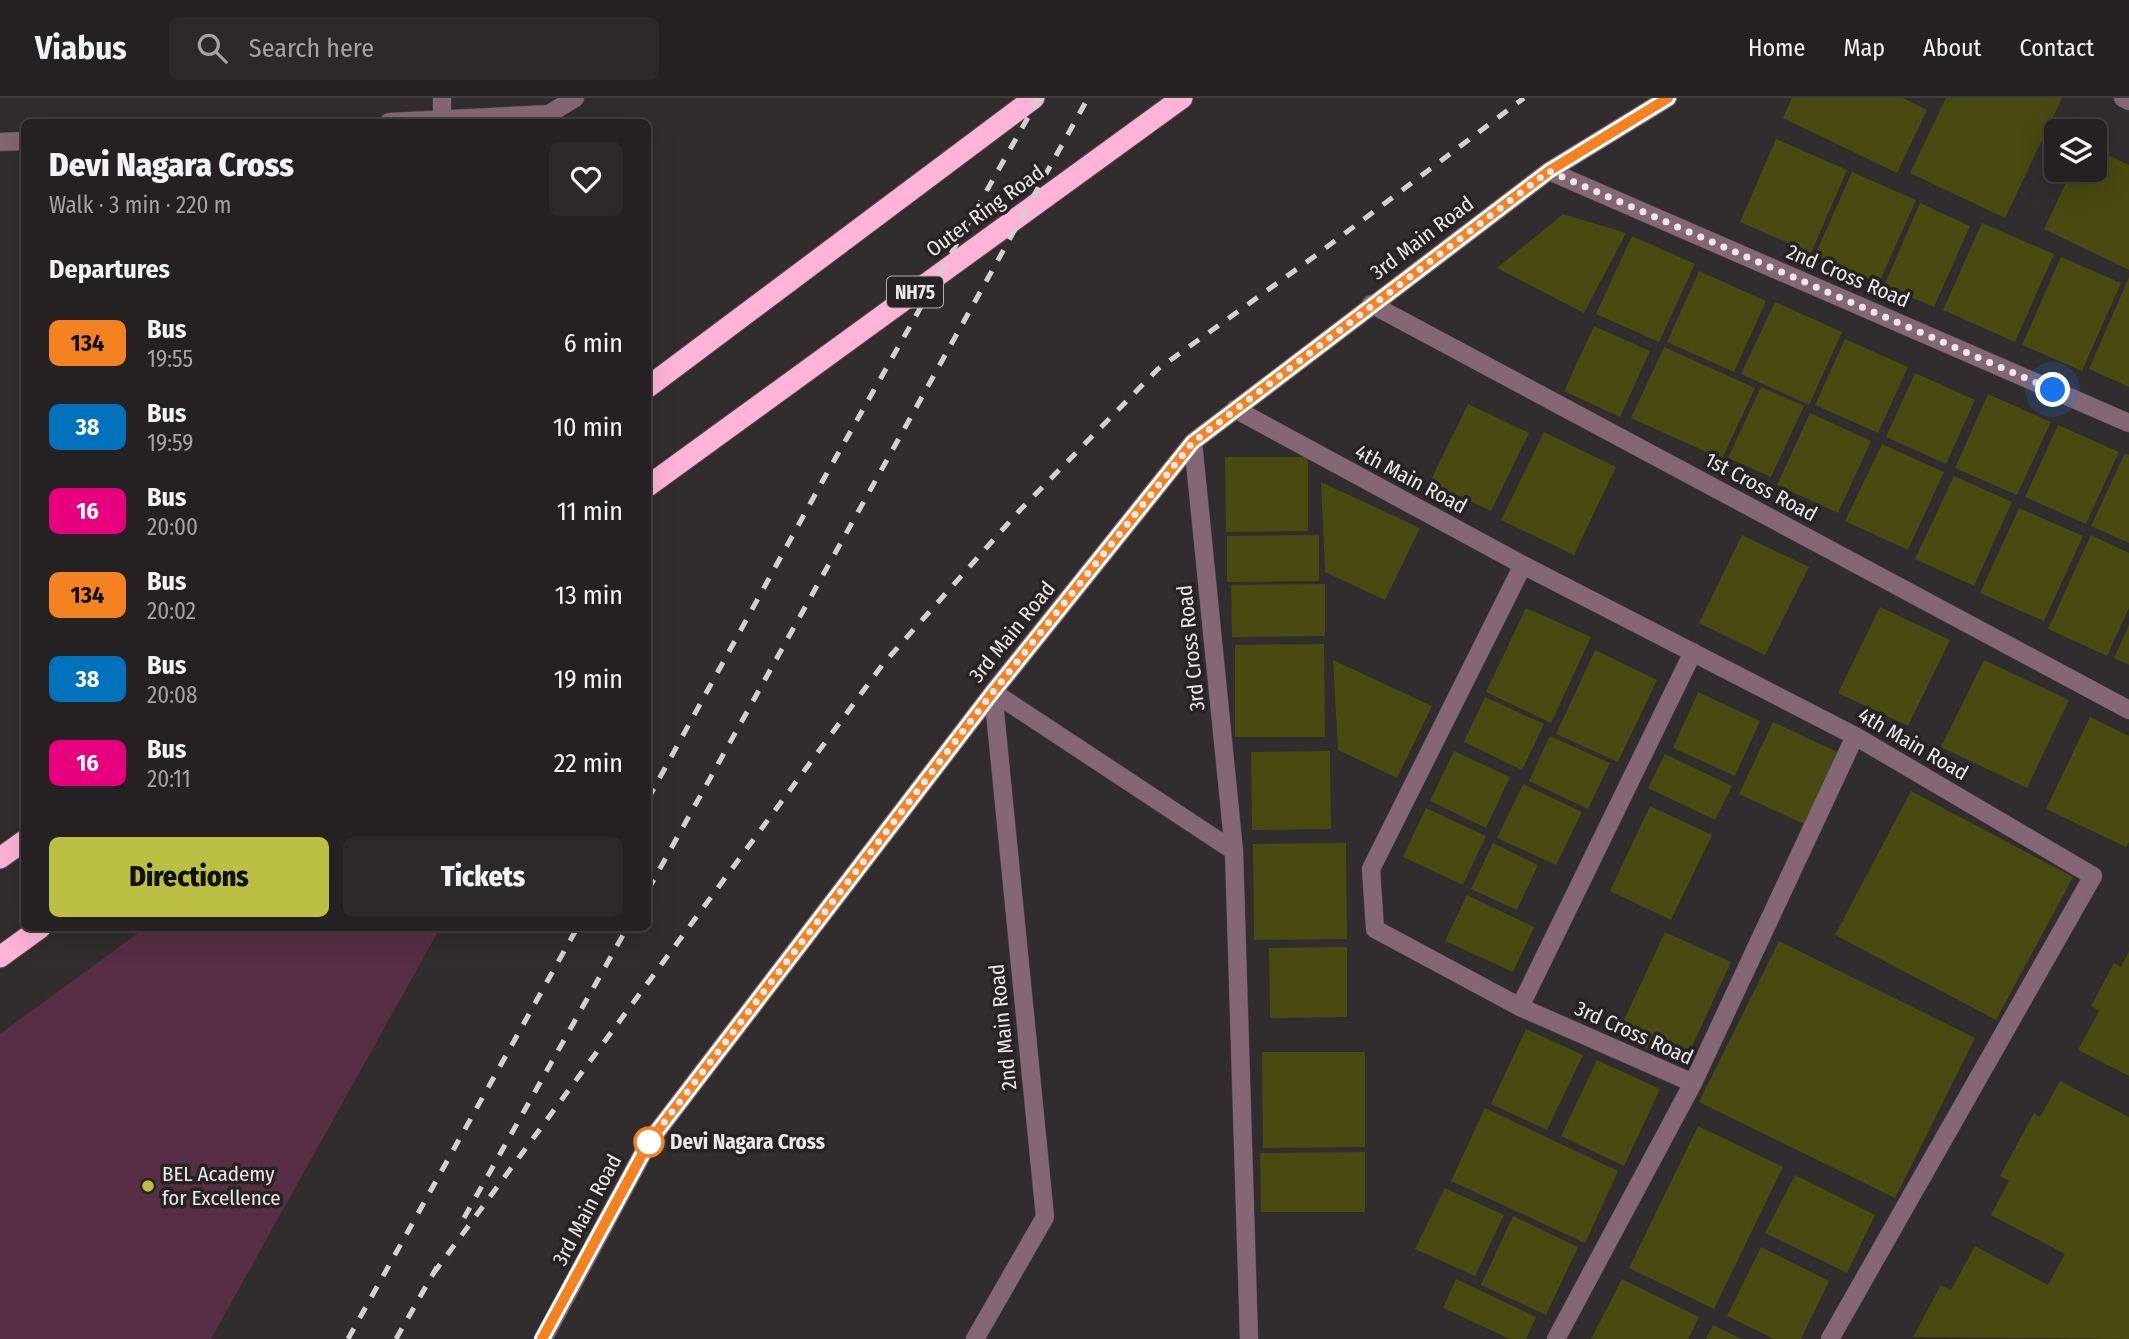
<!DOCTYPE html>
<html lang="en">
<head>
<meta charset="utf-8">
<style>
  body { margin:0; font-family:"Fira Sans Condensed",sans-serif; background:#2d292a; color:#f1f3f6; height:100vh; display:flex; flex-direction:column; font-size:26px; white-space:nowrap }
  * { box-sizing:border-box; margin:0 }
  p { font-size:23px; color:#a3a3a5 }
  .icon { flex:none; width:38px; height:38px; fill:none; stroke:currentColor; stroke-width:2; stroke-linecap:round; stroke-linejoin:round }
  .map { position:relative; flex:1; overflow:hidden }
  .details { position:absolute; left:21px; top:21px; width:630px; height:812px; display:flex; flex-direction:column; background:#252122; border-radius:10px; box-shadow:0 7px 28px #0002,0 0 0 2px #423e40 }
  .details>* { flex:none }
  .badge { padding:0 14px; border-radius:10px; font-size:24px; line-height:46px }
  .tools { position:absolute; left:2044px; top:21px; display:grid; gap:14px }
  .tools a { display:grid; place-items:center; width:63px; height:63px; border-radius:10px; background:#252122; box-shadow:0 7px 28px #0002,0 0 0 2px #423e40; font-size:35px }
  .you { position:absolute; width:35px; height:35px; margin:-18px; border:5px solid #fff; border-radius:50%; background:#1a73e8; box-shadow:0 0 0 10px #1a73e833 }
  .map>.badge { position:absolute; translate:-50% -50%; box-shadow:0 0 0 4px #fff }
  h2 { padding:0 28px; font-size:26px; line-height:63px }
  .round { display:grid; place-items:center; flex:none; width:74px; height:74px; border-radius:10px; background:#2d292a }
  .head { display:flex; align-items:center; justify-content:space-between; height:119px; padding:0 28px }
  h1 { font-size:33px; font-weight:800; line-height:52px }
  .button { display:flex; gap:14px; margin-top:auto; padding:14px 28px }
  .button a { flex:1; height:80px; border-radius:10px; background:#bbc044; color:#111; font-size:28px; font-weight:800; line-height:80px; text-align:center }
  .button a+a { background:#2d292a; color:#f1f3f6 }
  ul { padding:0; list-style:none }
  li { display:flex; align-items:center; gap:21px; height:84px; padding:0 28px }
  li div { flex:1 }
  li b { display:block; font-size:26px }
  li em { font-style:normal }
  li .badge { min-width:77px; font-weight:700; text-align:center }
  header { display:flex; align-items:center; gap:42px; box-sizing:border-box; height:98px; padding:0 35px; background:#252122; border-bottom:2px solid #423e40 }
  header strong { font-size:33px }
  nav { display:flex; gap:38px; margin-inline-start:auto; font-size:24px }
  .search { width:490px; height:63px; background:#2d292a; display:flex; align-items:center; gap:18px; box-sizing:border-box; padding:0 24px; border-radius:10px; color:#a3a3a5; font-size:26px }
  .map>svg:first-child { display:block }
  .green { fill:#572e44 }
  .building { fill:#484a0f }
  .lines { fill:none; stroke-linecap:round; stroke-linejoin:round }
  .minor-casing { stroke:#4f4a4c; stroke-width:19 }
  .highway-casing { stroke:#4f4a4c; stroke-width:23 }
  .minor { stroke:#846674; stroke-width:18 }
  .highway { stroke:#feb3d7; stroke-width:21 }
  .rail { stroke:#d4d0d2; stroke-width:5; stroke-dasharray:12 12; stroke-linecap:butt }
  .line-casing { stroke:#fff; stroke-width:16 }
  .line { stroke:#f58220; stroke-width:10 }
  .walk { stroke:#ece8ea; stroke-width:7; stroke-dasharray:0 12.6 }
  .stop-dot { fill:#fff; stroke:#f58220; stroke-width:3.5 }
  .poi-dot { fill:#bbc044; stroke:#272224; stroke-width:2.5 }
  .labels { text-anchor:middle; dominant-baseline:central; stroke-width:7; stroke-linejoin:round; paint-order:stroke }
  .shield { fill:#272224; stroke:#b1adaf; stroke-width:2 }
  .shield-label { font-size:19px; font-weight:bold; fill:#ece8ea }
  .street-label { font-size:21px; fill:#ece8ea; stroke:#272224 }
  .stop-label { font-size:21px; font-weight:bold; fill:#ece8ea; stroke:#272224; text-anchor:start }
  .poi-label { font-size:21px; fill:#ece8ea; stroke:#272224; text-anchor:start }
</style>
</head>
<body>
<header>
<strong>Viabus</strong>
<div class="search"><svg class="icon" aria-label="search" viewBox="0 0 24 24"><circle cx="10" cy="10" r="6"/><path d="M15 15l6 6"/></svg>Search here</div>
<nav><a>Home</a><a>Map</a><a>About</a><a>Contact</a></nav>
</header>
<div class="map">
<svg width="2129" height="1241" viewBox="0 0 2129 1241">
  <rect width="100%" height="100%" fill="#312c2e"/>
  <path class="green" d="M145,830H440L211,1241H0V936Z"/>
  <path class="building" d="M1792,0H1903L1927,12L1897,75L1783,20Z
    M1946,0H2062L2005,120L1910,75Z
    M1776,41L1847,72L1811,155L1740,124Z
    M2095,51L2129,67V172L2044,131L2072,72H2095Z
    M1852,74L1916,102L1879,185L1815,157Z
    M1920,105L1970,128L1934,209L1884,188Z
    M1563,116L1626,135L1584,215L1497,170Z
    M1982,125L2054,156L2015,244L1943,212Z
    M1632,138L1695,166L1659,244L1596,216Z
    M2061,159L2121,185L2082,273L2022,247Z
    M1699,173L1766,203L1734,274L1667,244Z
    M2129,179V289L2089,271Z
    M1775,204L1842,234L1809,307L1741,276Z
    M1594,228L1650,253L1620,319L1564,293Z
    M1845,241L1908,269L1878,335L1815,307Z
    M1664,249L1755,290L1722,361L1631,320Z
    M1915,275L1975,302L1946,366L1886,339Z
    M1761,289L1804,308L1771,379L1728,360Z
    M1988,296L2051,324L2017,397L1955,370Z
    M1468,306L1529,335L1491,413L1430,384Z
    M1810,315L1871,343L1838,415L1777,387Z
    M2058,327L2119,354L2086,426L2025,399Z
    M1544,334L1616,369L1574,457L1501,422Z
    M1882,346L1944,374L1908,452L1845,423Z
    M2125,355L2129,357V445L2091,428Z
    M1225,359H1308V433L1226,434Z
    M1954,378L2012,404L1974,488L1915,461Z
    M1321,384L1420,430L1385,502L1325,474Z
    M2019,410L2083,438L2044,523L1980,495Z
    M1319,437V483L1227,484V438Z
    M1742,437L1809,469L1765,557L1699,525Z
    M2091,437L2129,455V510L2107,558L2048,531Z
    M1325,486V538L1232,539L1231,487Z
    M1880,509L1950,542L1908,628L1838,595Z
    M1526,510L1591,539L1551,625L1486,594Z
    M2129,527V567L2114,560Z
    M1324,546L1325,639H1235V547Z
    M1595,552L1657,582L1618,664L1556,636Z
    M1333,562L1432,608L1397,680L1338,652Z
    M1984,562L2069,602L2027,690L1941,649Z
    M1698,594L1760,623L1735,678L1673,650Z
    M1485,599L1544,626L1522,672L1464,644Z
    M2090,619L2129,638V744L2126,749L2046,711Z
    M1773,624L1837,654L1804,726L1739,696Z
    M1550,638L1610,665L1588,711L1529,683Z
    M1330,653L1331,731L1252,732L1251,654Z
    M1454,653L1510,679L1486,730L1430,703Z
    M1665,656L1732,688L1715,722L1648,690Z
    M1523,686L1582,714L1556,767L1497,740Z
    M1911,693L2073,779L1996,922L1835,837Z
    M1650,708L1712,737L1671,822L1610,793Z
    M1426,710L1486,738L1463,787L1403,759Z
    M1346,745L1347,841L1254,842L1253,746Z
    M1493,745L1538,767L1517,812L1471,791Z
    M1467,797L1534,829L1513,874L1445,843Z
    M1665,834L1731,864L1683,968L1617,937Z
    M1779,843L1975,940L1895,1100L1699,1004Z
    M1347,849V919L1270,920L1269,850Z
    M2129,853V978L2078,952L2099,913L2091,908L2114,865L2121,869Z
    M1526,931L1583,957L1547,1032L1491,1006Z
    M1262,954H1365V1049L1263,1050Z
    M1597,962L1660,991L1624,1068L1561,1038Z
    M2060,983L2129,1019V1241L1913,1239L1941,1187L1951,1192L1975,1148L2048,1187L2065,1156L1991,1117L2009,1083L2000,1078L2034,1015L2040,1019Z
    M1485,1010L1618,1073L1585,1145L1451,1083Z
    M1698,1028L1783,1069L1714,1211L1629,1170Z
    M1365,1054V1114H1261L1260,1055Z
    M1795,1077L1875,1117L1847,1175L1765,1135Z
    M1445,1090L1504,1117L1475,1178L1415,1151Z
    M1513,1118L1578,1149L1546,1217L1481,1187Z
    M1761,1149L1829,1183L1801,1241H1774L1727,1218Z
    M1456,1181L1536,1219L1526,1241H1510L1443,1210Z
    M1622,1181L1699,1219L1688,1241H1591Z
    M1713,1227L1741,1241H1706Z"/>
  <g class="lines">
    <defs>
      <path id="minor" d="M2123,0L2129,3
        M442,22V0
        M389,24L549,16L575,0
        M0,44L24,43
        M1549,73L2129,325
        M1371,206L2129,612
        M1235,311L1523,467L1855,638L2093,778L1830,1241
        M1193,344L1234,753L1249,1241
        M1523,467L1371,771L1375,831L1520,909L1693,985L1556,1241
        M993,594L1234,753
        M1520,909L1693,554
        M1693,985L1855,638
        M543,1241L649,1044L993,594L1193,344L1549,73L1668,0
        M975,1241L1045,1119L993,594"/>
      <path id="highway" d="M648,289L1034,0
        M648,388L1182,0
        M0,760L24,743
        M0,859L40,830"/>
    </defs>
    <use href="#minor" class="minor-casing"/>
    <use href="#highway" class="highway-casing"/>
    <use href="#minor" class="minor"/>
    <use href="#highway" class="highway"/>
    <path class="rail" d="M648,701L822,384L1039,0
      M648,792L1088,0
      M464,1120L627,830
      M433,1176L883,566L1020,412L1158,271L1315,158L1524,0
      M348,1241L577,830
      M396,1241L437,1169"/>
  </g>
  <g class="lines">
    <defs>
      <path id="line" d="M542,1241L649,1044L993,594L1193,344L1549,73L1668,0"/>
    </defs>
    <use href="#line" class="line-casing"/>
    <use href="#line" class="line"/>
    <path class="walk" d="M649,1044L993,594L1193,344L1549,73L2053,292"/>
  </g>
  <circle class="stop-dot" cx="649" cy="1044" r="14"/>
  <circle class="poi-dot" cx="148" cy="1088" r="7"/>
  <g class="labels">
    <rect class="shield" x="887" y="178.5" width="56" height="31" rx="5"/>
    <g class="shield-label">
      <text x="915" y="194">NH75</text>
    </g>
    <g class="street-label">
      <text transform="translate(985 113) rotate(-36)">Outer Ring Road</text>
      <text transform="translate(1422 140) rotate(-37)">3rd Main Road</text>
      <text transform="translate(1848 178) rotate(23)">2nd Cross Road</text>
      <text transform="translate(1411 381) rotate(28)">4th Main Road</text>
      <text transform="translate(1761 389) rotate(28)">1st Cross Road</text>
      <text transform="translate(1012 534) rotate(-51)">3rd Main Road</text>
      <text transform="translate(1191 550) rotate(-96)">3rd Cross Road</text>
      <text transform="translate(1913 646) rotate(30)">4th Main Road</text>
      <text transform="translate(1003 929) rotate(-96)">2nd Main Road</text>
      <text transform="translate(1634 935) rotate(24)">3rd Cross Road</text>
      <text transform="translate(587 1112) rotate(-62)">3rd Main Road</text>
    </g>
    <g class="stop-label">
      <text x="670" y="1044">Devi Nagara Cross</text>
    </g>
    <g class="poi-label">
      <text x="162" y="1076">BEL Academy<tspan x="162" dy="24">for Excellence</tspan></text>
    </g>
  </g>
</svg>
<div class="tools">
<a><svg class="icon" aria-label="layers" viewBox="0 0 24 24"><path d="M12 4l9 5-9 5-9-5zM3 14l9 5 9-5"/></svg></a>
</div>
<div class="you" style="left:2053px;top:292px"></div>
<section class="details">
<div class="head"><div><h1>Devi Nagara Cross</h1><p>Walk · 3 min · 220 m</p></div><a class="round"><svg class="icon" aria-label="heart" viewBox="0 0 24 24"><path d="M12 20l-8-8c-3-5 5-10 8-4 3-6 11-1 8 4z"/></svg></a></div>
<h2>Departures</h2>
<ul>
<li><span class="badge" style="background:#f58220;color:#111">134</span><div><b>Bus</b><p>19:55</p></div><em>6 min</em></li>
<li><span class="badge" style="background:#0072bc;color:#fff">38</span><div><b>Bus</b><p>19:59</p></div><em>10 min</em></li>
<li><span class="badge" style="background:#e6007e;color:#fff">16</span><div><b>Bus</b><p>20:00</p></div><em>11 min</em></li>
<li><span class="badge" style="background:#f58220;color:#111">134</span><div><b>Bus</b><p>20:02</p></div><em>13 min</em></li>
<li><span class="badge" style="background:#0072bc;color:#fff">38</span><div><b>Bus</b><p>20:08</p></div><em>19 min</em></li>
<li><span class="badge" style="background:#e6007e;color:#fff">16</span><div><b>Bus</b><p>20:11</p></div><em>22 min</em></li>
</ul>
<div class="button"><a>Directions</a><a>Tickets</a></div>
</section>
</div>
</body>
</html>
